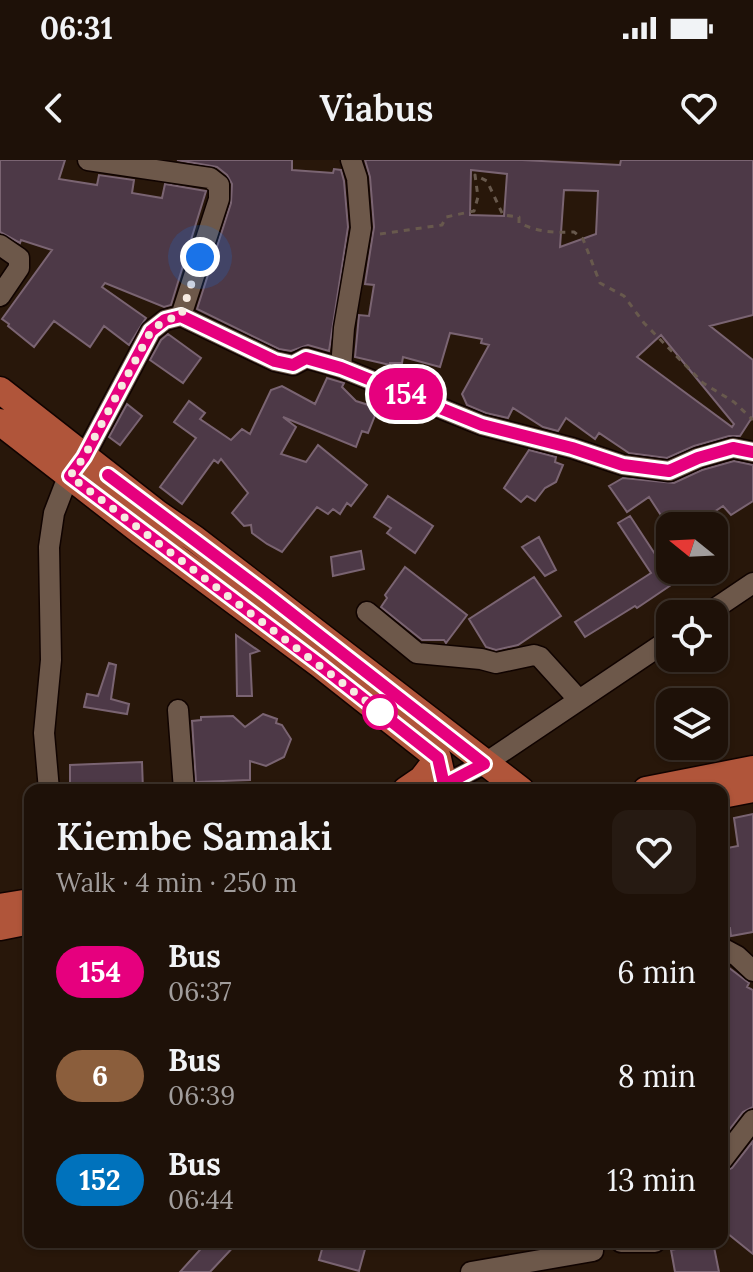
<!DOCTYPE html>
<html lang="en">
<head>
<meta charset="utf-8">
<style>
  body { margin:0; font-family:Lora,serif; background:#261a12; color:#f1f3f6; height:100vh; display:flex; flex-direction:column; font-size:30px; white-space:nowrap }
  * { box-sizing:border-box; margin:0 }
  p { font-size:26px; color:#a19d9c }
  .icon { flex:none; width:44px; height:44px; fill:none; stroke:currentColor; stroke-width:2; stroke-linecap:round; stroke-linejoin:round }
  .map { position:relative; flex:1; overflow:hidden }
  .sheet { position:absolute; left:24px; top:624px; width:704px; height:464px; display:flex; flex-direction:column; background:#1e1108; border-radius:16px; box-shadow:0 2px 6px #0004,0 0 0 2px #3c3129 }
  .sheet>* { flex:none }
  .badge { padding:0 16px; border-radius:26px; font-size:28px; line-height:52px }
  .needle { width:52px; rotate:288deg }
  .controls { position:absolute; left:656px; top:352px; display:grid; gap:16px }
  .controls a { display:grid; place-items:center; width:72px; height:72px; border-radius:16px; background:#1e1108; box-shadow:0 2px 6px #0004,0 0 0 2px #3c3129; font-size:40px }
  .you { position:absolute; width:40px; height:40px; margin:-20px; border:6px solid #fff; border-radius:50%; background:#1a73e8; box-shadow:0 0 0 12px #1a73e833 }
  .map>.badge { position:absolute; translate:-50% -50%; box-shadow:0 0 0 4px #fff }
  .round { display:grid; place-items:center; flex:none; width:84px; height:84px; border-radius:16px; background:#261a12 }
  .head { display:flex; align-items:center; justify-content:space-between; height:136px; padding:0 32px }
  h1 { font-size:38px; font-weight:600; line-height:60px }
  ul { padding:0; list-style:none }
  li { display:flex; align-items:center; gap:24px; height:104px; padding:0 32px }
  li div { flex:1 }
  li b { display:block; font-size:30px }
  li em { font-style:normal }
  li .badge { min-width:88px; font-weight:700; text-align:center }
  .status { display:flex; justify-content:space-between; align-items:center; height:56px; padding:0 40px; background:#1e1108; direction:ltr }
  .status svg { height:22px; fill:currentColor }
  header { display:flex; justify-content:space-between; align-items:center; height:104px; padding:0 32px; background:#1e1108; font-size:36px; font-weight:600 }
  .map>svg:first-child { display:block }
  .building { fill:#4d3947; stroke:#7a6472; stroke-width:2; fill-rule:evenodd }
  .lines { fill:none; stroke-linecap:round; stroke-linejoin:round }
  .minor-casing { stroke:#100300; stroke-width:23 }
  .major-casing { stroke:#100300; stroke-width:29 }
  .path { stroke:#68594d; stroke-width:3; stroke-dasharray:6 6; stroke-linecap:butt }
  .minor { stroke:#6d584a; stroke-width:20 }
  .major { stroke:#b0553a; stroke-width:26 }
  .line-casing { stroke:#fff; stroke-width:18 }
  .line { stroke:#e6007e; stroke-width:12 }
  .walk { stroke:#f6eae1; stroke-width:8; stroke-dasharray:0 14.4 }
  .stop-dot { fill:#fff; stroke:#e6007e; stroke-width:4 }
</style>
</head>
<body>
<div class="status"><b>06:31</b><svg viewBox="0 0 49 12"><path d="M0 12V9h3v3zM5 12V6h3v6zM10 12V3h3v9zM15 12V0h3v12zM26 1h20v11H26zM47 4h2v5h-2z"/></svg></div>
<header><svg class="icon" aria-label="back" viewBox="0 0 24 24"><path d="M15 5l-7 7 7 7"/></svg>Viabus<svg class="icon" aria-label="heart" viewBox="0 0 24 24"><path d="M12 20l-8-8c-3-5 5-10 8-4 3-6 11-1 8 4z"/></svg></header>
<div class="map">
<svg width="753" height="1112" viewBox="0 0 753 1112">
  <rect width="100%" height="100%" fill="#28170a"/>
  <path class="building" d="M0,0H65L59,19L97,25L99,15L134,20L132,33L162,38L165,24L206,31L171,145L164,147L105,123L102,127L146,158L129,185L104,166L90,187L54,161L34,187L8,166L9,164L2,159L52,90L21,80L20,83L0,72Z
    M177,0H292V10L333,13L334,9L341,10L344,21L348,67L329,191L308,185L291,191L279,189L197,149L231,43L232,24L227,15L217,7Z
    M365,0H522L620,5L621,0H753V155L710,166L753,200V256L740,276H729L694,286L667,298L629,293L599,273L595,279L566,258L558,271L543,267L513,248L508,258L486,253L467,245L462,234L489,185L481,183L482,179L450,173L440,207L403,197L402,203H390V205L355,197L359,155L369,156L374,125L365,124L374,67L370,17ZM471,10L507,14L504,56L470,55ZM564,30L598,31L596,74L560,87ZM661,175L734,264L732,267L637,197Z
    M168,174L201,198L183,223L150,200L161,180Z
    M327,218L344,223L342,227L356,241L378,248L368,273L362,271L356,287L283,257L296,267L281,294L306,302L318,285L367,325L351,346L347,343L340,354L333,349L328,354L317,347L282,392L267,384L252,373L251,365L244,366L232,353L248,333L221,299L218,303L214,300L182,344L160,327L196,278L174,262L189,241L205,253L200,259L231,280L242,269L250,274L271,230L282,226L315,244Z
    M127,244L142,256L120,285L109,277Z
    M529,290L556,297L555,302L563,305L556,322L545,328L535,341L527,336L521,342L504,328Z
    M734,301L753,305V341L731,355L723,346L693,366H668L649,337L627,352L609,326L623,318L674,323L702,310Z
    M388,336L433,366L415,393L387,373L391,368L374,357Z
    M630,356L674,423L637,448L635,446L585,477L575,462L651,413L618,363Z
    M539,377L556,410L545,416L522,387Z
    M361,391L364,409L333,416L331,397Z
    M405,407L467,455L446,483L444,480H422L381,447L387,438L385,435Z
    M534,417L561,456L518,485L496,490L486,487L469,459Z
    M236,475L259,491L250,494L252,536H237Z
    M109,503L116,505L111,539L129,544L127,554L84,547L87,534L98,536Z
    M263,554L277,559L276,563L282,565L291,579L284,597L266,606L250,601V620L196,622L192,561L201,560V557L233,556L245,567Z
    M142,602L143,630H70V605Z
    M753,654V772L731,776L730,768L722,769V689L738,686L734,658Z
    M728,807L749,823L747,827L753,830V947L743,952L722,979V810L726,812Z
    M753,981V1094L722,1069V1013L732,1008Z
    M207,1082H238L210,1112H180Z
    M324,1082H367L359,1111L319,1100Z
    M695,1082H713L719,1112H675L671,1090L696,1085Z"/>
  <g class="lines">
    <defs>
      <path id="minor" d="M351,0L357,18L361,68L344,168L341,208L482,265L572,288L623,305L669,311L698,298L733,288L753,292
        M0,85L19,98V108L0,136
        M181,156L275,201L293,205L306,198L341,208
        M367,452L417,493L481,499L496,503L534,495L540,497L579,540
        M707,454L753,423
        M178,550L184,630
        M444,625L484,604L670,479
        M49,630L44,573L51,500L49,387L54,353L64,327L84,297L151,171L165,160L181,156L219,39V25L210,18L88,0
        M722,788L737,796L753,811
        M722,1000L753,960
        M621,1082H655
        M471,1112L593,1091"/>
      <path id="major" d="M0,230L157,353L195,379L521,630
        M0,262L140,371L319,504L438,598L445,630
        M406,630L422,619L438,598
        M646,630L753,609
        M722,635L753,629
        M0,747L30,742
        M0,767L30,761"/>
    </defs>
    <use href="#minor" class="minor-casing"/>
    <use href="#major" class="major-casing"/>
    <path class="path" d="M380,74L442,65L446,57L474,51L478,37L475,15L487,21L503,55L519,57V63C538,72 553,73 574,72L583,79L600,123L624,136L644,163L703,223L734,242L753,260"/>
    <use href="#minor" class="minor"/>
    <use href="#major" class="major"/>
  </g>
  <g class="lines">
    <defs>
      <path id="line" d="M108,315L265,433L484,604L444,625L438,598L319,504L70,316L84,297L151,171L165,160L181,156L275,201L293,205L306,198L341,208L482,265L572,288L623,305L669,311L698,298L733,288L753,292"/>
    </defs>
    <use href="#line" class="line-casing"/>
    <use href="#line" class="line"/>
    <path class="walk" d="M200,97L181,156L165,160L151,171L84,297L70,316L391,560L380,552"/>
  </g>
  <circle class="stop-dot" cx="380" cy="552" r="16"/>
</svg>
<div class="controls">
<a><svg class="needle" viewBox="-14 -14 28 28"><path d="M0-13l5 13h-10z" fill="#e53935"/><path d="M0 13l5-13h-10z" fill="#a19d9c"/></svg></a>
<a><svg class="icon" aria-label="locate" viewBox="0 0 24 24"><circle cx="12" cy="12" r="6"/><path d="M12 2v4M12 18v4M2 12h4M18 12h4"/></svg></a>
<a><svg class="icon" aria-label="layers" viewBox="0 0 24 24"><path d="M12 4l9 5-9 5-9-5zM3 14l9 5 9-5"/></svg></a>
</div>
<div class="you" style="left:200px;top:97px"></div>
<b class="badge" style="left:406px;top:234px;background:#e6007e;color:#fff">154</b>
<section class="sheet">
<div class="head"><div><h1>Kiembe Samaki</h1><p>Walk · 4 min · 250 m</p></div><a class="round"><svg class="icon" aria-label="heart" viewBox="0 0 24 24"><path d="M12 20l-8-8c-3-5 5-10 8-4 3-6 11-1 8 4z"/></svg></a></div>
<ul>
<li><span class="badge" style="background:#e6007e;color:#fff">154</span><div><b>Bus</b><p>06:37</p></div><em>6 min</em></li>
<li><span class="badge" style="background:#8b5e3c;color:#fff">6</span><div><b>Bus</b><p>06:39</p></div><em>8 min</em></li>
<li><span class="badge" style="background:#0072bc;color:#fff">152</span><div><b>Bus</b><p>06:44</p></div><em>13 min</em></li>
</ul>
</section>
</div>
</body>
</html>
